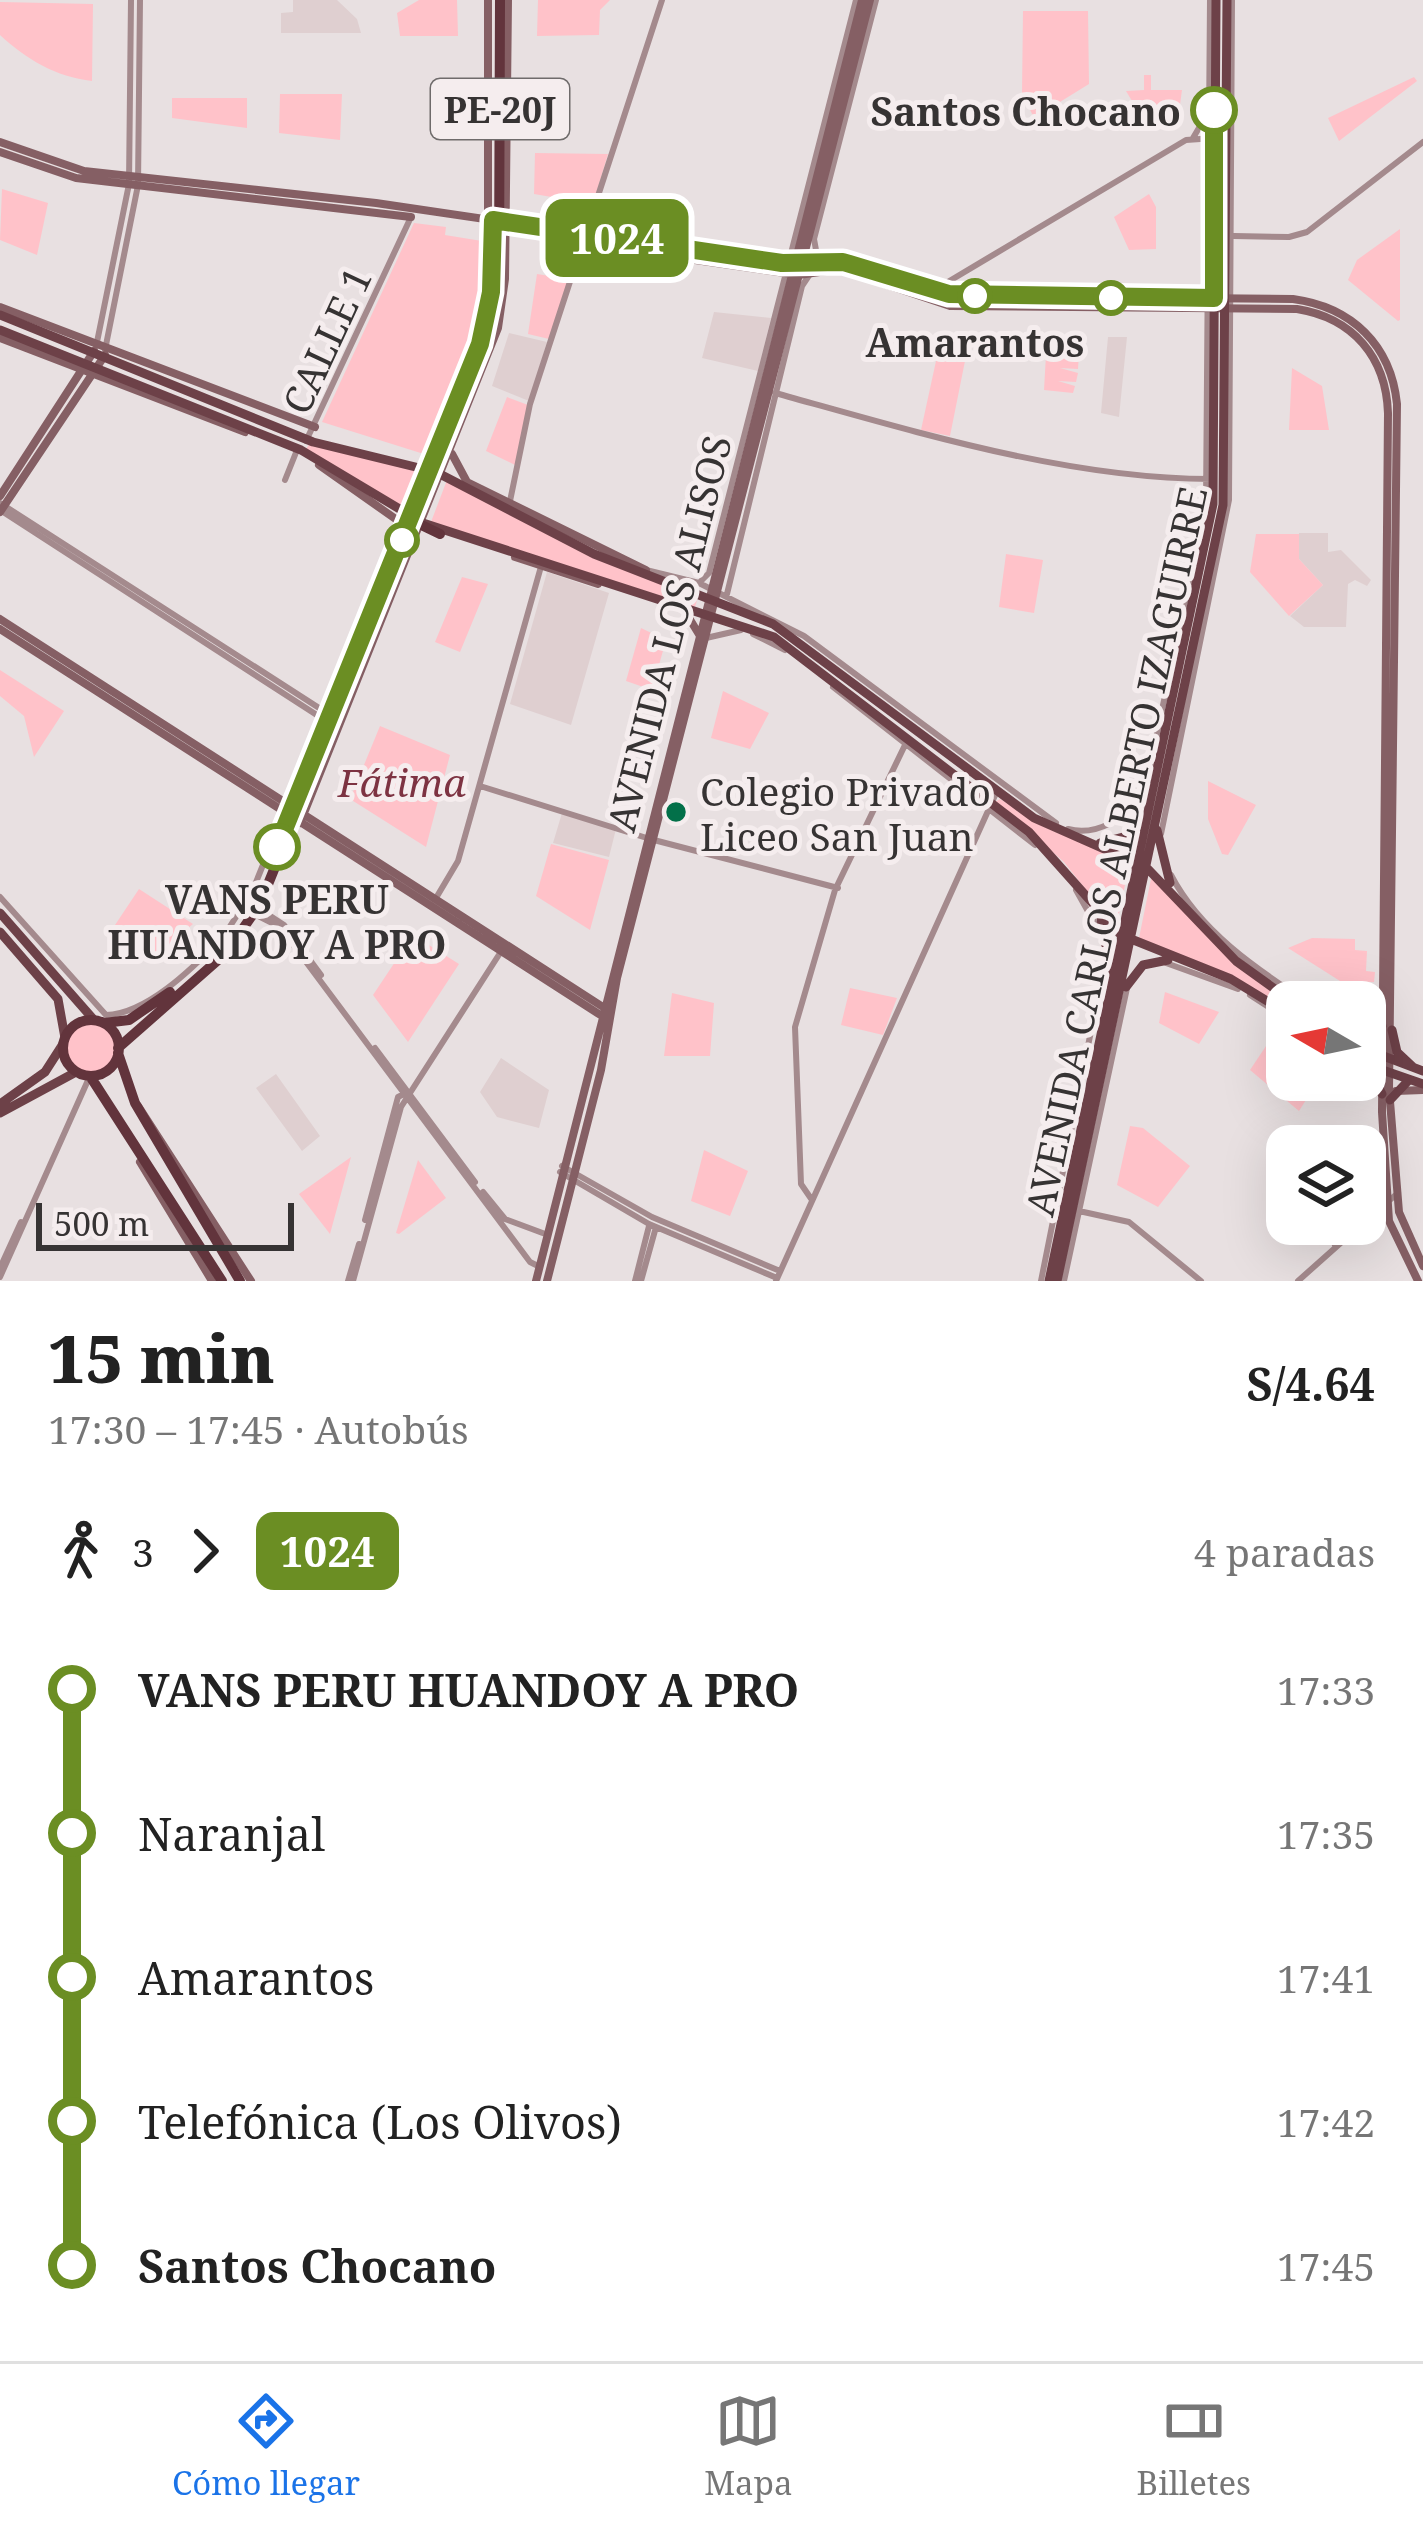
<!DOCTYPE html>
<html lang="es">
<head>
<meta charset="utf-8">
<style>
  body { margin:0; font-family:"Noto Serif",serif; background:#f6f6f6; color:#222; height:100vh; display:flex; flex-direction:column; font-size:45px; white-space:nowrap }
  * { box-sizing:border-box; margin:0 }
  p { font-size:39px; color:#767676 }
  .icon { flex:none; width:66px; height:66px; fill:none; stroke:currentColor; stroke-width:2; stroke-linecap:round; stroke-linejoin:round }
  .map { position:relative; height:1281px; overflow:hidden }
  .side { display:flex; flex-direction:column; background:#fff; flex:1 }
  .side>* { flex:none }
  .badge { padding:0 24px; border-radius:18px; font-size:42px; line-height:78px }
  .needle { width:78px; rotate:279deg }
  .controls { position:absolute; left:1266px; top:981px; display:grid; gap:24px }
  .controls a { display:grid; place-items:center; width:120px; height:120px; border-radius:24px; background:#fff; box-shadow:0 12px 48px #0002; font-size:60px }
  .scale { position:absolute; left:36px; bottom:30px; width:258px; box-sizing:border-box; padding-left:12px; border:6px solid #363333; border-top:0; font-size:33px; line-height:42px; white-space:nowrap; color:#363333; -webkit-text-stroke:9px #f5edee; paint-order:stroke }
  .map>.badge { position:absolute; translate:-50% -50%; box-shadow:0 0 0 6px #fff }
  .legs { display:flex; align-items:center; gap:18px; height:132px; padding:0 48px; font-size:39px }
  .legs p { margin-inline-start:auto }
  .overview { display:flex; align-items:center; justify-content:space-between; height:204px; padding:0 48px }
  h1 { font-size:66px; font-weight:800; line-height:90px }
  ul { padding:0 48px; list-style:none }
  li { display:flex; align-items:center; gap:42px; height:144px; font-size:45px }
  li i { display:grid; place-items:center; width:18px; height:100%; margin:0 15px; background:currentColor }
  li i::after { content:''; width:30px; height:30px; margin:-15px; border:9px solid; border-radius:50%; background:#fff }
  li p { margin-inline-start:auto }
  li:first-child i { background:linear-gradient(#0000 50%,currentColor 0) }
  li:last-child i { background:linear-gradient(currentColor 50%,#0000 0) }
  .menu { display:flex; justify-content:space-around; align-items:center; height:168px; border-top:3px solid #e0e0e0; background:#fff; font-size:33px; color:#767676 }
  .menu a { display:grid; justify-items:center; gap:6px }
  .menu .selected { color:#1a73e8 }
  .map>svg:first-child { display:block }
  .built { fill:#dfcfd0 }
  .green { fill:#ffc2c9 }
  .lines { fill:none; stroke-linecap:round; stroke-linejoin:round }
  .tertiary { stroke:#a48a8d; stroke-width:6 }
  .secondary { stroke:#855f64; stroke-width:8 }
  .primary { stroke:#6d4148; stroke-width:9 }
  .trunk { stroke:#62343c; stroke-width:10 }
  .line-1-casing { stroke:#fff; stroke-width:27 }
  .line-1 { stroke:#6b8e23; stroke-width:18 }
  .stop-1-dot { fill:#fff; stroke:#6b8e23; stroke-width:6 }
  .poi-dot { fill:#037049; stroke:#f5edee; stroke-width:4.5 }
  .labels { text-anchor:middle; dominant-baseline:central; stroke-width:10; stroke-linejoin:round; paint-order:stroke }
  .shield { fill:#f5edee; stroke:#6f6b6b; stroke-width:3 }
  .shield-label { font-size:36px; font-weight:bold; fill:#363333 }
  .stop-label { font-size:39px; font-weight:bold; fill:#363333; stroke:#f5edee }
  .street-label { font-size:39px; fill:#363333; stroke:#f5edee }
  .park-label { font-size:39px; font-style:italic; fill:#7d3342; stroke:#f5edee }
  .poi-label { font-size:39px; fill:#363333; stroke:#f5edee; text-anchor:start }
</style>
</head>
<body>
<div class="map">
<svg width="1423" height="1281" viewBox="0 0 1423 1281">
  <rect width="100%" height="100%" fill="#e8e0e1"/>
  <path class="built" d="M293,0H337L357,19L361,33H281V13L293,12Z
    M714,312L771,318L758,371L702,358Z
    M509,333L547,342L529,401L492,386Z
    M1108,337H1127L1119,417L1101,413Z
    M1299,533H1328V552L1341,550L1371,580L1367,586L1355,580L1348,584L1346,627H1304L1290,616L1323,585L1299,559Z
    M547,572L609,593L571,725L510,704Z
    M562,813L616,829L609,857L553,843Z
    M501,1058L549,1090L539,1128L497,1117L480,1092Z
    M276,1074L320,1136L302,1151L256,1088Z"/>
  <path class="green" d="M419,0H457L458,36H400L397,13Z
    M538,0H610L600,10L599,35L537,36Z
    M0,2L93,4L92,81C56,77 26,59 0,35Z
    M1023,11H1088L1089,84L1034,118L1022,93Z
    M1144,75H1151V90H1182L1179,112L1150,131L1126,91L1144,90Z
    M1414,77L1417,81L1339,141L1328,118Z
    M280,94H342L340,140L279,133Z
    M172,98H247V128L172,118Z
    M535,153L608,154L593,204L534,194Z
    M2,189L48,203L37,255L0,240Z
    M1149,194L1156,207V249L1129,250L1114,217Z
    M414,223L446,227L445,235L488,242L477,339L427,455L322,422Z
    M1400,229V320L1398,321L1348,280L1357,260Z
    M537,274L569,279L549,339L528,334Z
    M1047,337H1080L1078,369L1060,368L1078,373L1076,382L1058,381L1075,386L1073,393L1044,390Z
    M936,361H965L950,436L921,430Z
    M1292,368L1322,386L1329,430H1289Z
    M507,397L528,405L515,465L486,451Z
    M310,443L421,470L405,510L306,449Z
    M447,480L589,554L698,597L695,607L431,522Z
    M1256,534H1299V559L1323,585L1289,616L1250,572Z
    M1006,554L1043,560L1034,613L999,607Z
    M462,577L488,584L460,652L435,642Z
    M641,628L666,640L652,690L626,681Z
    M0,670L64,711L34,757L24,716L0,696Z
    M723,691L769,713L750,749L711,738Z
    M380,726L450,755L426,847L350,799Z
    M1208,781L1256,805L1228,855L1222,854L1208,819Z
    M1000,799L1053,831L1130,861L1116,928L1064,862L995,802Z
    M551,844L609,860L590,930L536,896Z
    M1152,874L1287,1002V1011L1246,985L1138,943Z
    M139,889L193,924L152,958L144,947L113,928Z
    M413,935L459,964L408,1042L373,995Z
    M1312,938L1355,939V950L1367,951L1366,971L1375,972L1374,982L1340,981L1288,948Z
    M850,988L897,998L883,1035L841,1025Z
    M1165,992L1219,1012L1199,1044L1159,1023Z
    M672,993L714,1003L710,1056H664Z
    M65 1048a25 25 0 1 1 50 0a25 25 0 1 1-50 0Z
    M1266,1046L1287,1062V1080L1318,1081L1299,1111L1250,1070Z
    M1130,1126L1143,1128L1190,1166L1158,1207L1117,1185Z
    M704,1150L748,1171L730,1216L691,1201Z
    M351,1157L330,1234L299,1194Z
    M418,1160L446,1198L399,1234L396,1233Z"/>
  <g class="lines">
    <path class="tertiary" d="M1193,138L1206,116
      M1234,236L1289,237L1307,232L1423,142
      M816,250L814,239L876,0
      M936,289L1186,140L1229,137
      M96,347L129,184L131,0
      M105,350L138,185L140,0
      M775,393C913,431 1067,479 1211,479
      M306,441L411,217
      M285,480L297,450
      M0,503L330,715
      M509,506L530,404L662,0
      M0,510L323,719
      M646,570L699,583L709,573L856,0
      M699,583L804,636L1056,823
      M727,594L802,286L810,274
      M753,634L785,650
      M706,638L741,630
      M833,687L1035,845
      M480,786L650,839L838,888
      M1068,829C1097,837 1127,817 1144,794L1206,504L1210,0
      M1161,834L1229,500L1232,0
      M1171,875C1200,931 1256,969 1307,1002
      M1076,890L1099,931
      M0,897L106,1015C146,1014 192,969 219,941
      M436,898L458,861L542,563
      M258,908L284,925L321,975
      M254,914L280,927L530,1262L540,1267
      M227,931L252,892L284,813
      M1166,963L1238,989
      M1250,995L1287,1019
      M1365,1019L1382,999
      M375,1048L475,1182
      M562,1166L652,1217L780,1271
      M560,1172L649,1224L777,1278
      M483,1192L505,1219L548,1235
      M812,1200L801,1184L795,1027L835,890L905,745
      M1079,1211L1129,1222L1201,1281
      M1365,1212L1380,1199L1384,1185
      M365,1220L398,1097L406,1093
      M1365,1221L1398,1193
      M1335,1245L1351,1224
      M0,1268L21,1222
      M0,1277L89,1078
      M348,1281L359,1244
      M353,1281L401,1107L502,950
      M635,1281L649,1226
      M641,1281L656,1227
      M776,1281L997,791
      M1041,1281L1105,961
      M1064,1281L1127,988
      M1298,1281L1362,1224"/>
    <path class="secondary" d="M488,0V220L499,231
      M0,142L84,171L376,203L782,263L843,262L930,290L969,296L1293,299C1352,307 1391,345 1397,404L1389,1089L1399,1212L1423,1266
      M0,152L76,178L411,217
      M663,246L661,255L799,275L840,269L950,306L1297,309C1353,318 1386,357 1388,413L1382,1112L1389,1221L1418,1281
      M0,307L315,427
      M0,338L245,432
      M452,454L467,482L646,570
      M319,465L407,527
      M0,496L94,351
      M0,512L105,355
      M515,557L598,584
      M686,613L700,636
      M0,619L603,1007
      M0,629L602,1016
      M355,640L401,524
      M287,807L339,682
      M300,823L498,328L505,279L508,0
      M1396,1091L1423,1090
      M138,1106L251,1281
      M140,1162L212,1281
      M536,1281L862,0
      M547,1281L601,1070L617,978L870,0"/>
    <path class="primary" d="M0,315L313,442L436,472L594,554L773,624L1034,818L1147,868L1236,961L1293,1002
      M0,330L301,450L423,523L774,637L1029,832L1121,935L1231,979L1287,1013
      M1157,830L1170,883
      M1100,843L1127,836L1144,815
      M0,913L94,1020
      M1101,919L1111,973
      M0,932L58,999L65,1038
      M1126,987L1143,965L1168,960
      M1392,1030L1397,1052L1413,1067
      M1365,1040L1382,1026
      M1365,1049L1423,1071
      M1365,1064L1423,1084
      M1368,1067L1382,1094
      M1390,1100L1408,1081
      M0,1104L45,1072L63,1044
      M0,1113L76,1072
      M1049,1281L1213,504L1216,0
      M1057,1281L1223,505L1227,0"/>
    <path class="trunk" d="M413,521L440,534
      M341,689L375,606
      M219,941L237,930
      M63 1048a28 28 0 1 1 56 0a28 28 0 1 1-56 0Z
      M104,1023L129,1020L170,992
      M118,1048L226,953L260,904L479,364L499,279L500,0
      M118,1053L135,1103L240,1281
      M90,1076L222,1281"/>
  </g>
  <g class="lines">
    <defs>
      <path id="line-1" d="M277,847L480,344L491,292L493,220L782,263L843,262L949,294L1214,298V110"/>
    </defs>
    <use href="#line-1" class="line-1-casing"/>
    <use href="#line-1" class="line-1"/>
  </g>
  <g class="stop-1-dot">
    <circle cx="1214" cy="110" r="21"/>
    <circle cx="975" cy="296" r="15"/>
    <circle cx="1111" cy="298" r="15"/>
    <circle cx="402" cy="540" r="15"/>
    <circle cx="277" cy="847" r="21"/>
  </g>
  <circle class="poi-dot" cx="676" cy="812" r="12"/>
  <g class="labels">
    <rect class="shield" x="431" y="79" width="138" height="60" rx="9"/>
    <g class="shield-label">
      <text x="500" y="109">PE-20J</text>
    </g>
    <g class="stop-label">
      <text x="1181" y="110" text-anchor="end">Santos Chocano</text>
      <text x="975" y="341">Amarantos</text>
      <text x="277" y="898">VANS PERU<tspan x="277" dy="45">HUANDOY A PRO</tspan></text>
    </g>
    <g class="street-label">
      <text transform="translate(326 340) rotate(-65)">CALLE 1</text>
      <text transform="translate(668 633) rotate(-76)">AVENIDA LOS ALISOS</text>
      <text transform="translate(1115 851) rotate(-78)">AVENIDA CARLOS ALBERTO IZAGUIRRE</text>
    </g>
    <g class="park-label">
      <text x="402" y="781">Fátima</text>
    </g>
    <g class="poi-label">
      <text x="700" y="790">Colegio Privado<tspan x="700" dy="45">Liceo San Juan</tspan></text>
    </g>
  </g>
</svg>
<div class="controls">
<a><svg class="needle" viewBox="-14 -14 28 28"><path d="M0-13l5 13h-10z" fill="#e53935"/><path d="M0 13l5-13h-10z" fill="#767676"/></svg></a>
<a><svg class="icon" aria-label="layers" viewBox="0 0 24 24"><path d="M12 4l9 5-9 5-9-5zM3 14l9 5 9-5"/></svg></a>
</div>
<div class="scale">500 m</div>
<b class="badge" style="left:617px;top:238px;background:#6b8e23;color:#fff">1024</b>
</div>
<section class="side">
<div class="overview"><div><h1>15 min</h1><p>17:30 – 17:45 · Autobús</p></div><b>S/4.64</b></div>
<div class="legs"><svg class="icon" aria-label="walk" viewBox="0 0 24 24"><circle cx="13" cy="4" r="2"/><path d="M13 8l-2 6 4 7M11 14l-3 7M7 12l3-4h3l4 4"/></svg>3<svg class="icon" aria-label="forward" viewBox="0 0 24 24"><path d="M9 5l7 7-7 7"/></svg><b class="badge" style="background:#6b8e23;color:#fff">1024</b><p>4 paradas</p></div>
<ul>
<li><i style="color:#6b8e23"></i><b>VANS PERU HUANDOY A PRO</b><p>17:33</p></li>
<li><i style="color:#6b8e23"></i><span>Naranjal</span><p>17:35</p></li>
<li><i style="color:#6b8e23"></i><span>Amarantos</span><p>17:41</p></li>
<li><i style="color:#6b8e23"></i><span>Telefónica (Los Olivos)</span><p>17:42</p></li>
<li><i style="color:#6b8e23"></i><b>Santos Chocano</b><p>17:45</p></li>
</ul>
</section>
<nav class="menu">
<a class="selected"><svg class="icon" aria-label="directions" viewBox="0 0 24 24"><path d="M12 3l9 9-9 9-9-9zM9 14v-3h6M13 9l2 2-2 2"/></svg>Cómo llegar</a>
<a><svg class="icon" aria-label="map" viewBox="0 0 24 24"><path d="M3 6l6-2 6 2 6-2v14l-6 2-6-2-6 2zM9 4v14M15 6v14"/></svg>Mapa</a>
<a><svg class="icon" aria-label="tickets" viewBox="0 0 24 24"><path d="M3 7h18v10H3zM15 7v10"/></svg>Billetes</a>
</nav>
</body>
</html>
